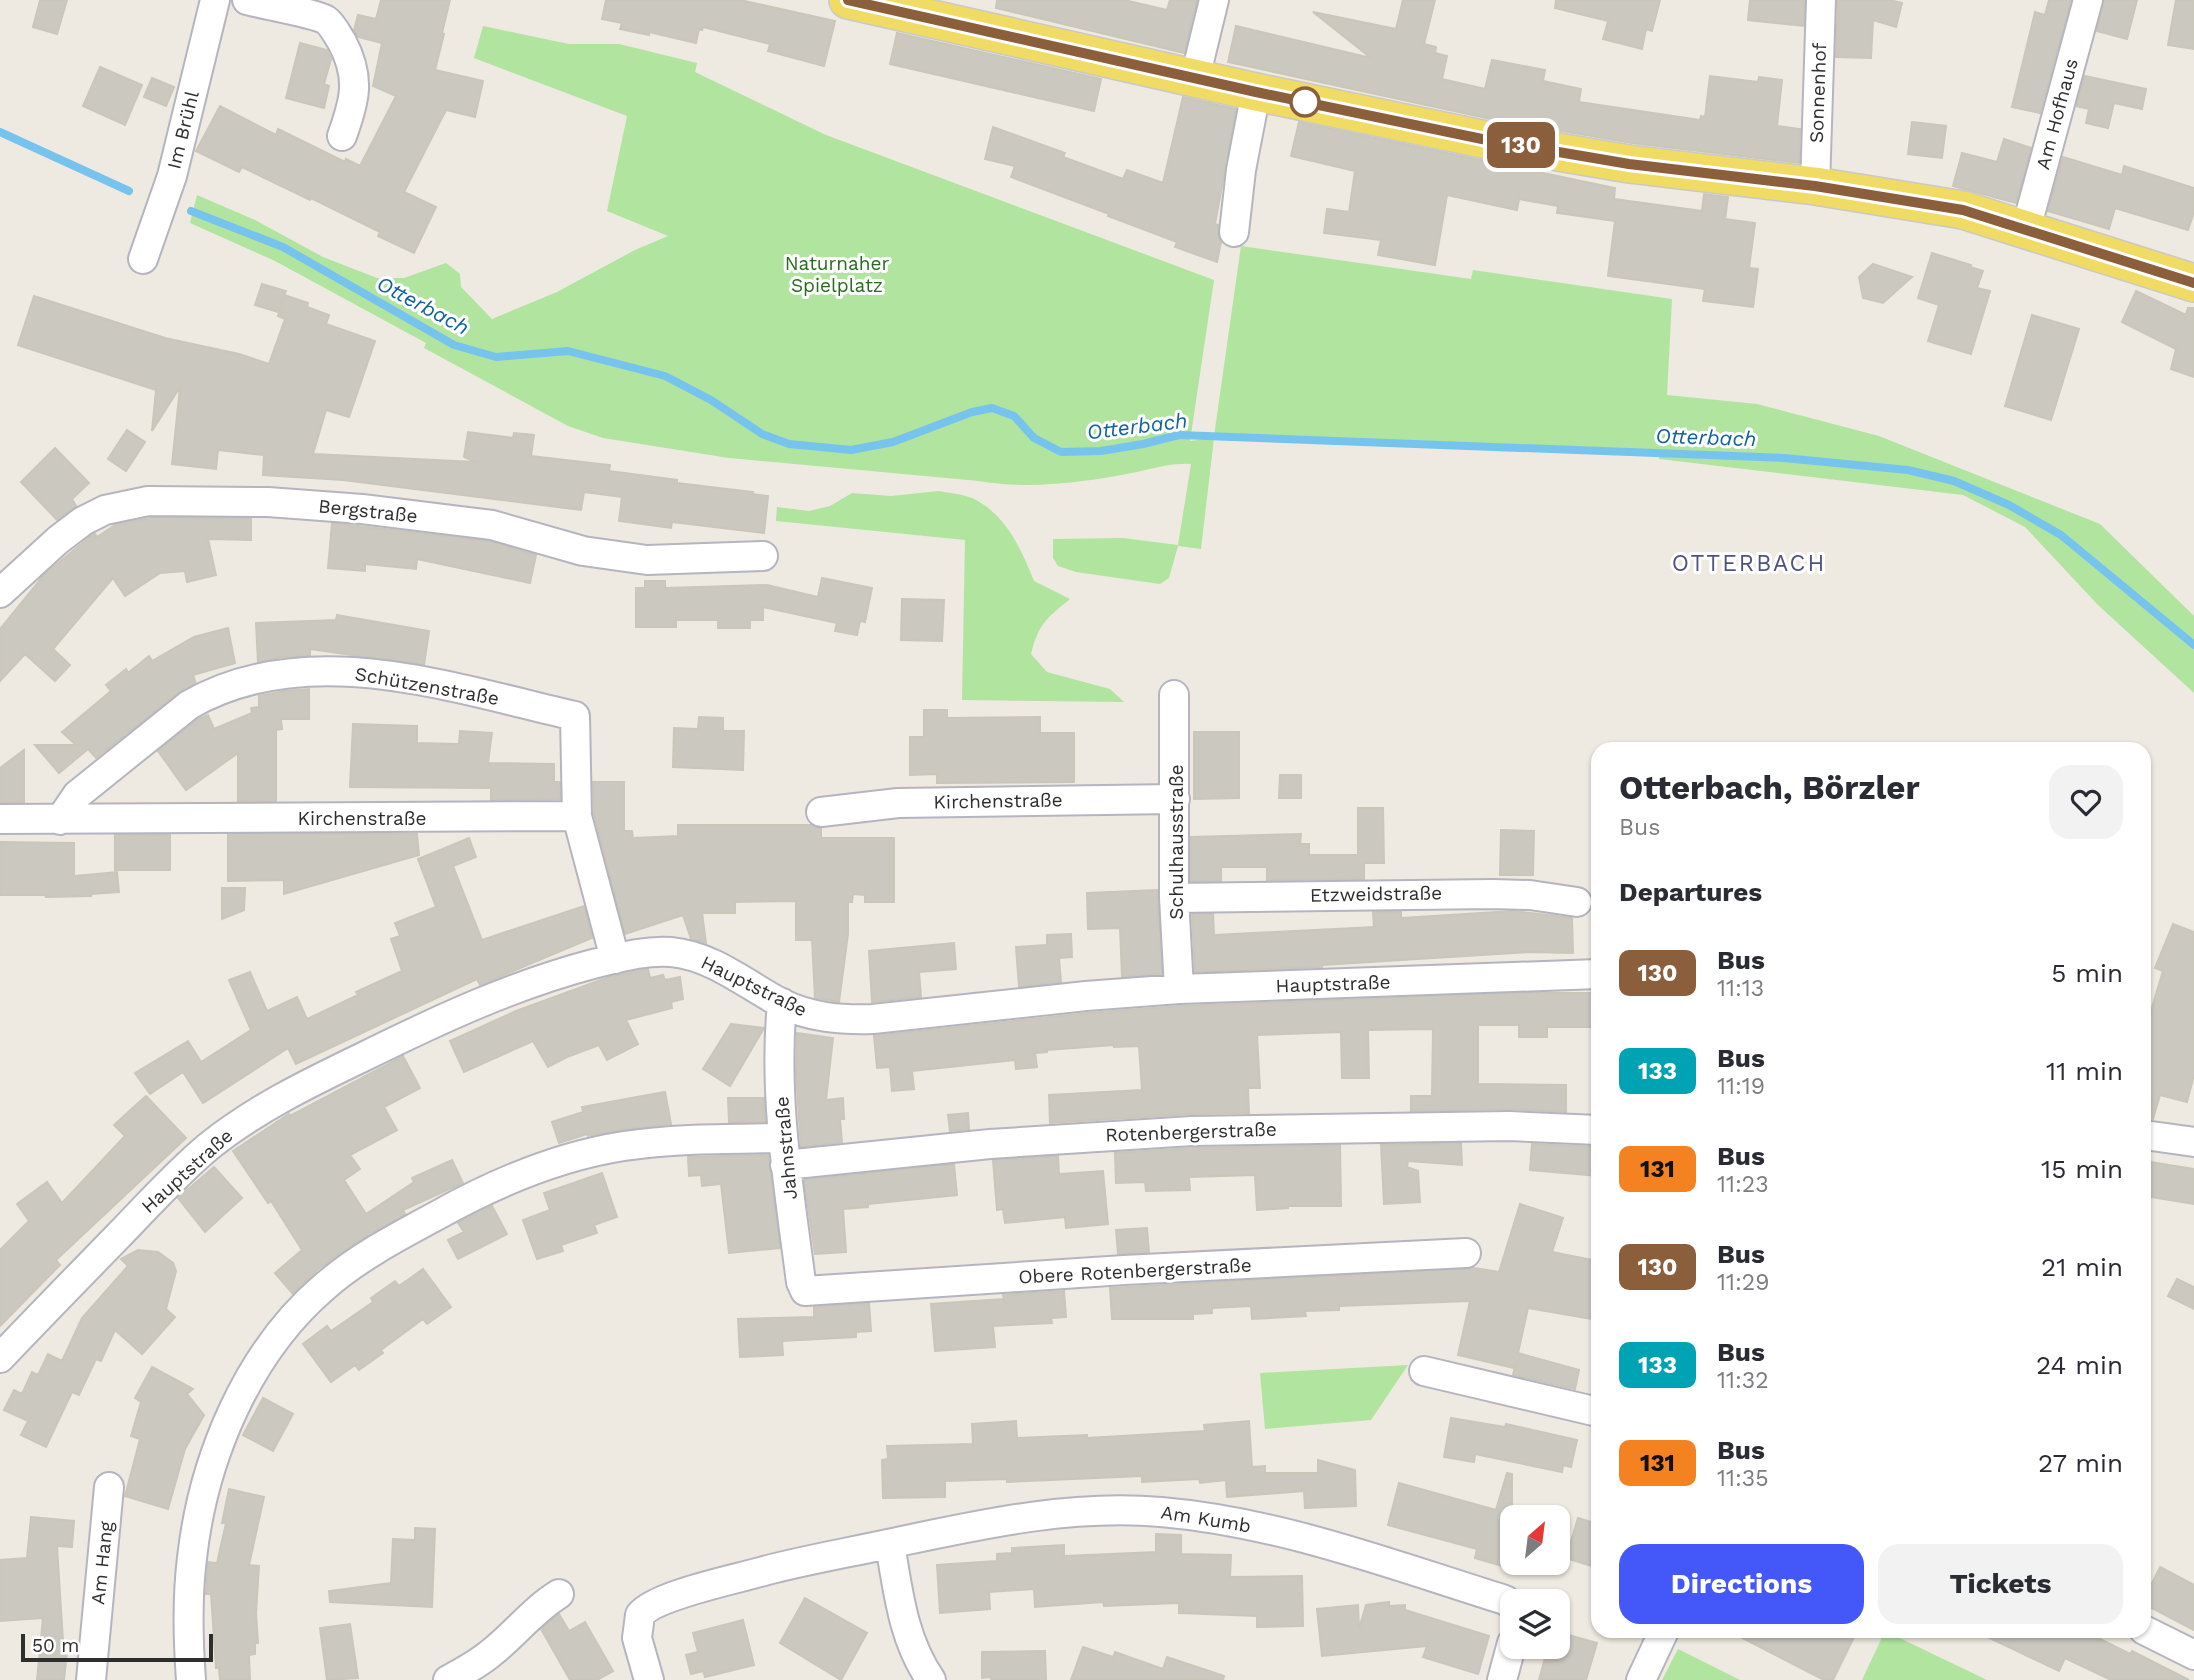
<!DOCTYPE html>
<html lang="en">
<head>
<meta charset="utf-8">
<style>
  body { margin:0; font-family:"Work Sans",sans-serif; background:#f2f2f3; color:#2b2b33; height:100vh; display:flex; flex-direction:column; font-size:26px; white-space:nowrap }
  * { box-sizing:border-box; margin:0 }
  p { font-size:23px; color:#7c7c81 }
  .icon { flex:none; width:38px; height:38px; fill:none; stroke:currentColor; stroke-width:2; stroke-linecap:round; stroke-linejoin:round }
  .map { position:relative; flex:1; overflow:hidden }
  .side { position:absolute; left:1591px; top:742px; width:560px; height:896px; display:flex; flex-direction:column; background:#fff; border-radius:21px; box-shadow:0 2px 5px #0004 }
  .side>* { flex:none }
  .badge { padding:0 14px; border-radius:10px; font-size:24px; line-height:46px }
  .needle { width:46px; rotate:28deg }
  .buttons { position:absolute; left:1500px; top:1505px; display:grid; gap:14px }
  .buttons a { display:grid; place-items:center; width:70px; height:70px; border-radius:14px; background:#fff; box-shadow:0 2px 5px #0004; font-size:35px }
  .scale { position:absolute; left:21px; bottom:18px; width:192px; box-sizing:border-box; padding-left:7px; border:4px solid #2e2e2e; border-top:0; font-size:19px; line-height:24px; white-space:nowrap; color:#2e2e2e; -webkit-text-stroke:5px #fff; paint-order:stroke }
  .map>.badge { position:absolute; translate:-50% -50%; box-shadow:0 0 0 4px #fff }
  h2 { padding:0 28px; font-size:26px; line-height:63px }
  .round { display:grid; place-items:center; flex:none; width:74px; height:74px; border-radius:21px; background:#f2f2f3 }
  .summary { display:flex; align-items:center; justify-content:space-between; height:119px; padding:0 28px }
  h1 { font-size:33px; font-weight:700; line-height:52px }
  .button { display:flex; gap:14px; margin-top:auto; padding:14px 28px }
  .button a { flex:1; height:80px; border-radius:21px; background:#4457f8; color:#fff; font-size:28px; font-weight:700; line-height:80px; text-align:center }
  .button a+a { background:#f2f2f3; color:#2b2b33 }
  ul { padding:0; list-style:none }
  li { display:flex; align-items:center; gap:21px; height:98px; padding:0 28px }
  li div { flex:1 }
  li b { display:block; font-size:26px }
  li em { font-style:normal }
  li .badge { min-width:77px; font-weight:700; text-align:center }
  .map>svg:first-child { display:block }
  .green { fill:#b0e49f }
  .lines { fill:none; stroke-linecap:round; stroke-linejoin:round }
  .stream { stroke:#76c4ee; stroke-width:8 }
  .building { fill:#cac8bf; stroke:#cac6ba; stroke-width:2 }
  .minor-casing { stroke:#b4b5c0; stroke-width:32 }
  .major-casing { stroke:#c9c9c9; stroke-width:40 }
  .minor { stroke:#fff; stroke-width:28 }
  .major { stroke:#f0db65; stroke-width:37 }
  .line-casing { stroke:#fff; stroke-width:16 }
  .line { stroke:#8b5e3c; stroke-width:10 }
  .stop-dot { fill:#fff; stroke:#8b5e3c; stroke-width:3.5 }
  .labels { text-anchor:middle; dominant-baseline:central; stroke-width:6; stroke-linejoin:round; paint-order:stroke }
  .street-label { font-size:19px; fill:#2e2e2e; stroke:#fff }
  .park-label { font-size:19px; fill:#266c1c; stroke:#fff }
  .water-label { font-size:21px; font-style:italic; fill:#0f62a0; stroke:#fff }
  .quarter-label { font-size:23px; letter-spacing:2px; fill:#4e527f; stroke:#fff }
</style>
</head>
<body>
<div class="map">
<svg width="2194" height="1680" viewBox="0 0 2194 1680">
  <rect width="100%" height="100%" fill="#eeeae1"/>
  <path class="green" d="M483,26L569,44H619L697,63L695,72L826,135L1214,280L1190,441L1214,438L1201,549L1178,546L1169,578L1160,584L1076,572L1058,566L1053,558V539L1123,538L1178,545L1191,464C1171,463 1156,468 1137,472C1087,482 1029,490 979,481L729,458L603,438L568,426L424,348L426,343L275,261L190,223L197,195L255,220L323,257L377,278H404L446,263L460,274L461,287L492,319L557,292L635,250L668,236L607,211L627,116L474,58Z
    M1241,246L1471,279L1473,270L1672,299L1667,395L1757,404L1879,436L2100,524L2194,616V693L2098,605L2025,527L1963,495L1659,459V450L1214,436Z
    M939,491C949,493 962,494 972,498C1006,514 1021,549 1034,581L1070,599C1046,619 1039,623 1031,654L1047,672L1110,689L1124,702L962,700L965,540L776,521L777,507L809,511L830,506L852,493L891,496Z
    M1408,1365L1371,1420L1265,1429L1260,1373Z
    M1885,1631L1987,1680H1862Z
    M1678,1649L1740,1680H1662Z"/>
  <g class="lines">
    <path class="stream" d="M0,132L129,191
      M191,211L283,247L454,345L496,357L568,351L665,376L711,400L762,434L789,444L851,450L893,442L972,412L992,408L1014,416L1034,438L1061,452L1101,451L1143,444L1179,435L1784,458L1908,470L1954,481L2009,505L2061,535L2194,645"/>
  </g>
  <path class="building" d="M40,0H67L57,34L33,27Z
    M381,0H450L442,33L444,34L435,70L483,81L475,117L446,110L404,192L436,207L414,253L378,236L380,232L311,198L310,200L242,167L239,172L196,151L220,106L276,135L278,129L345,162L346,159L360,166L396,96L373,86L382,43L358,37L354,30L358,15L376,19Z
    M606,0H740L835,21L824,66L768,51L770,44L703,27L702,30L699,29L696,43L649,32V35L620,29L622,23L602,19Z
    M997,0H1124L1167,10L1170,0H1197L1184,53L996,8Z
    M1403,0H1435L1424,44L1436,47L1435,53L1447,56L1442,79L1485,89L1492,60L1545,70L1543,81L1581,89L1579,102L1700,120L1701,116L1705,117L1710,76L1758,82L1759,77L1782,80L1777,126L1800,129L1799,163L1632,143L1486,118L1228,62L1236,26L1371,58L1313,12L1396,29Z
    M1556,0H1660L1652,31L1646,29L1642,49L1603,39L1608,21L1555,8Z
    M1750,0H1804V26L1748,20Z
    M1838,0H1890L1902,3L1896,27L1873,20L1871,58L1836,57Z
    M2049,0H2071L2040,113L2012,107L2035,12L2045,15Z
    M2104,0H2137L2127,39L2097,31Z
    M2176,0H2194V49L2168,45Z
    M897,33L1101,79L1094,111L890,64Z
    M300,43L327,50L331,59L324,84L329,86L324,108L286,98Z
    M100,67L142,85L125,125L83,106Z
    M2085,76L2146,89L2142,109L2114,103L2108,128L2086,123L2089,109L2076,106Z
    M152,78L174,87L166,106L144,97Z
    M1183,97L1236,109L1215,224L1218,225L1219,238L1221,242L1217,262L1175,247L1177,242L1108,216L1109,214L1011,177L1015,166L985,159L993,127L1065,153L1063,157L1123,179L1127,170L1163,183Z
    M1299,122L1615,188L1614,199L1702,211L1704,194L1728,197L1725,219L1755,223L1749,268L1758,269L1753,307L1703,301L1705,289L1608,276L1615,221L1557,213L1558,206L1519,199L1517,210L1447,195L1435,265L1378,255L1381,240L1324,233L1327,209L1349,212L1355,171L1291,156Z
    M1912,122L1946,126L1942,158L1908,154Z
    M2004,139L2031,148L2016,203L1953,186L1962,153L1997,162Z
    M2063,157L2122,175L2124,166L2194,188V212L2188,230L2115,208L2109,229L2048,211Z
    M1932,253L1971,265L1970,267L1983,271L1977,288L1990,291L1971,354L1928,341L1939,305L1918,298Z
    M1873,264L1912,277L1883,303L1863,298L1859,277Z
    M262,284L286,291L284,295L308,303L307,307L329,315L326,324L375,341L349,417L326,410L313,454L476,462L464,457L468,432L513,438L514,433L534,435L531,456L610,465L609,471L677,480V483L753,492L752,494L768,496L764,533L672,522L671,528L619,521L622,497L584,492L581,510L343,480L263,475L264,455L218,450L216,469L172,464L180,387L152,431L156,390L18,345L34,296L165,338L239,354L269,364L285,319L278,316L283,299L278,312L255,305Z
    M2136,291L2186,315L2188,308H2194V377L2171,369L2176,349L2122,322Z
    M2032,315L2079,329L2051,420L2005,406Z
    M127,430L145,442L126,471L108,459Z
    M55,448L89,483L72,499L76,506L57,520L21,482Z
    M150,518H251V540L208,539L216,575L187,582L185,571L160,573L125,596L113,578L53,649L70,665L55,681L25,654L0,681V629L44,575L92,535L95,534L97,537L115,525Z
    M332,523L489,541L536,555L530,583L417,559L416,569L365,564V571L328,568Z
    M822,578L872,588L865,622L860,621L857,635L835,631L837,623L763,607V620H750V628H718V620H676V627H636V588H645V581H665V588L767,585L818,597Z
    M902,599L944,600L942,641L901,640Z
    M337,615L429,631L424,665L310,649V656L281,657L258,663L256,623L336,620Z
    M228,628L235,663L193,675L196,684L179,692L96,758L88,749L59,773L35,745H76L62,732L111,691L106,685L126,669L128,673L149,656L152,661L194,637Z
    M309,689V719H281L282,729L276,730V801H238V753L186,790L158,751L198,719L208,715L214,729L252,713L251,708L259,707V696L284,691Z
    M924,710H947V718L1040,717V733H1074V782L937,783V774L910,775V737H924Z
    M699,717L723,718V731H744L743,770L673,767L674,728L698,729Z
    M353,724L417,726V743L459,744L460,731L492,733L488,763L554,764V782H560V799L491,800V788L350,787Z
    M1194,732H1239V798L1194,799Z
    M24,750V802H0V768Z
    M1280,775H1301V798H1279Z
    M593,782H624V831H632L633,838L678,836V825H812L821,828V838H894V902H865V895L853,894L852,902H848V934L839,1002L815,998L812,940H796V901L735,902V913H702L706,943L691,939L683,915L625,934L594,814Z
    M1358,808H1383L1384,863H1364V879L1267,880V867H1221V881H1191V837L1301,834L1300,844H1309V855H1358Z
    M1501,830L1534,831L1533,875H1500Z
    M228,834H417L419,855L284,894V880L228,881Z
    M115,835H170V870H115Z
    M469,838L476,857L453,866L482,940L584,906L592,938L480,985L477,979L296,1064L288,1048L203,1103L183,1072L150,1094L135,1073L188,1041L201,1062L251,1030L229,980L250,972L267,1011L297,997L307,1019L358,995L356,992L402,971L391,939L400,936L395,923L436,907L418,859Z
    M0,842L74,843V876L117,872L119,892L91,894V896L46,897L45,895H0Z
    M222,888H245L244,910L222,919Z
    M1157,890L1162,974L1122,977L1120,928L1088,929L1087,893Z
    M1513,911L1572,918L1573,953L1529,952L1322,965V967L1195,972L1192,914H1213L1214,935L1374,927L1373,912H1401V918Z
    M2173,924L2194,932V1075L2187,1102L2160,1095L2153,1119H2144V1034L2163,971L2155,968Z
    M1071,934L1072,957L1059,958L1061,982L1019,987L1016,947L1047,945V935Z
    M954,943L956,969L919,972L921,997L872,1002L869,951Z
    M648,969L650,978L663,975L665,980L680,977L683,999L671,1002L672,1008L626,1020L638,1044L607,1060L599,1045L567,1057L548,1067L533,1041L464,1072L450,1041L516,1011L609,977Z
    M1519,993H1598V1027H1547V1037H1519V1025H1478V1084L1566,1085V1112L1509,1109L1411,1111V1096H1432L1433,1029L1368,1030L1369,1078H1342L1341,1032L1257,1035L1260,1088H1248L1249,1113L1191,1114L1050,1123L1049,1095L1142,1090L1139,1046L1114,1047V1045L1047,1050V1052L1035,1053L1037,1067L1016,1069L1015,1060L912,1071L914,1089L892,1091L890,1067L877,1068L874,1036L1088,1013L1180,1006Z
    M731,1024L764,1028L730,1086L703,1069Z
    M797,1033L833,1038L826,1100L843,1098L844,1119H840L842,1142L801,1147L796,1073Z
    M403,1056L420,1088L384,1107L397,1130L350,1155L360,1169L344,1180L366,1214L414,1182L412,1178L452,1160L463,1183L403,1210L405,1214L340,1253L317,1270L293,1294L275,1273L302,1250L271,1201L268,1203L233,1151L289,1114L290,1116Z
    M665,1092L671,1124L622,1130L588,1136L587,1134L559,1143L552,1122L583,1112L582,1107Z
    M146,1096L186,1138L56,1260L60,1265L0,1326V1250L29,1221L17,1204L47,1182L62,1203L125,1136L114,1125Z
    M728,1098H764L765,1122H729Z
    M968,1113L969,1129L950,1131L948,1115Z
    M1461,1143L1462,1165L1408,1161L1407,1167L1418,1171L1420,1202L1384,1204L1381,1145Z
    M1532,1144L1598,1147V1176L1530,1170Z
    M1340,1145L1341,1206H1288V1208L1257,1210L1255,1175L1189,1177L1190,1190L1146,1191L1145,1182L1116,1183L1115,1153L1193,1148Z
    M768,1155L780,1248L729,1253L721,1184L702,1186L701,1175L689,1176L688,1157Z
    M1058,1156L1059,1174L1103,1171L1108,1224L1066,1228L1065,1217L1005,1223L1003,1209L997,1210L993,1160Z
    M2144,1161L2194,1169V1204L2144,1196Z
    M954,1164L957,1195L868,1204V1207L843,1209L846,1252L815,1254L804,1180Z
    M214,1167L242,1198L205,1232L178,1198Z
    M602,1173L617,1217L594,1225L597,1233L561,1245L563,1251L537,1259L523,1220L550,1210L544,1193Z
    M1520,1204L1563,1218L1552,1252L1598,1261V1320L1528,1308L1518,1353L1579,1370L1575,1389L1513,1375L1516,1362L1514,1368L1458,1355L1470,1301L1339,1306V1310L1305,1311L1306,1316L1252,1319L1251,1306L1212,1308V1313L1193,1314V1319H1112L1110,1288L1474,1268L1499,1272Z
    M492,1206L507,1234L458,1259L448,1240L464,1232L458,1223Z
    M1147,1228L1149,1252L1118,1254L1116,1230Z
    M138,1250L158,1252L173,1263L176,1271L166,1309L175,1317L142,1354L115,1330L101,1361L96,1359L79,1395L72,1392L46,1447L21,1435L28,1421L4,1410L14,1390L22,1394L32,1372L38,1375L48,1354L62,1361L82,1318L128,1266L121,1259Z
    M423,1269L451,1307L427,1324L423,1319L381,1350L383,1353L359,1370L355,1365L331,1382L303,1344L327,1326L331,1331L373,1302L371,1298L395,1281L399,1286Z
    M2177,1279L2194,1287V1309L2168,1296Z
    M1064,1291L1066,1317L1051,1318L1052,1323L993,1326L995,1347L935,1351L931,1304L1004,1299L1003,1295L1015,1294Z
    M869,1303L871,1331L856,1332V1337L782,1341L783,1355L740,1357L738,1319L814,1317V1307Z
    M152,1367L193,1389L187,1394L204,1415L185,1449L168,1509L125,1496L140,1439L131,1436L141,1402L135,1398Z
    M263,1398L293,1414L273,1451L243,1435Z
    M1451,1418L1505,1427L1506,1424L1577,1440L1571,1467L1563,1465L1562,1472L1475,1454L1474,1462L1444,1457Z
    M1016,1421L1017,1438L1087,1435V1438L1205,1431L1204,1425L1249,1421L1252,1467L1265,1466V1473H1318V1460L1355,1470L1356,1506L1305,1508L1304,1491L1227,1497L1226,1480L1200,1483L1199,1479L1142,1482V1476L1007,1482V1479L945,1481V1497L883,1498L882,1460L888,1459L887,1446L973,1444L972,1424Z
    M1507,1473L1512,1474V1569L1475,1558L1477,1549L1388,1525L1399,1483L1496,1510Z
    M229,1489L264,1497L249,1565L259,1566L256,1613L258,1643H255V1654L249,1655L250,1680H220L219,1668H216L211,1594H206L208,1562L217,1563L226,1523H222Z
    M31,1517L74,1521L72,1547L57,1546L63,1641L68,1642L64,1680H37L43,1618L0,1621V1560L27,1558Z
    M1578,1518L1598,1524V1568L1566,1558Z
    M415,1528L435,1529L432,1607L330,1602L329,1591L391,1583L393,1539L415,1540Z
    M1156,1534L1181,1535V1554L1231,1555L1230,1577L1302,1576L1303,1626L1257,1627V1616L1179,1613V1603L1104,1606L1103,1602L1035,1607L1034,1589L989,1592L990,1609L940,1613L937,1565L997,1561V1554L1012,1553V1548L1064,1545V1556L1156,1552Z
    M2160,1567L2194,1585V1630L2144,1604V1599Z
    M805,1598L867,1633L841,1680L780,1643Z
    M1389,1602V1606L1405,1605V1610L1489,1636L1478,1674L1423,1657L1427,1646L1322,1656L1317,1609L1358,1605L1359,1629L1366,1605Z
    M559,1614L569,1631L585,1622L613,1671L597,1680H570L541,1629Z
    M743,1620L754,1665L705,1677L703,1671L691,1674L686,1655L698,1652L693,1633Z
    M350,1624L358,1678L327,1680L320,1628Z
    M1729,1631H1857L1833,1680H1824Z
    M1975,1631H2084L2130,1654L2132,1651L2189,1680H2111L2065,1658L2059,1671Z
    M1558,1632L1597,1643L1586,1680H1539L1548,1647H1558Z
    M1083,1647L1113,1657L1115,1652L1163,1669L1167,1657L1224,1676L1223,1680H1071Z
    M1045,1651L1046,1680H991V1677L982,1678V1652Z"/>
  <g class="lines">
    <defs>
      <path id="minor" d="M247,0C261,4 317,14 326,20C332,24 338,36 342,42C361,78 355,100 342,136
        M1195,78L1214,0
        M1815,186L1821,0
        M2026,229L2088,0
        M1234,232L1241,170L1256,92
        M143,259L172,176L215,0
        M0,593L58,540L83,521L105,510L148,501L268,502L362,509L492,525L583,551L647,560L763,556
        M1174,695V898L1179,989
        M821,812L898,803L1175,799
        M0,819L577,816
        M60,820L77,795L189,705C307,637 452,688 575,716L577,816L615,959
        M1174,898L1493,894L1530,895L1577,902
        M782,1003C773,1096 789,1190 801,1282L805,1291L1124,1270L1466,1253
        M2144,1135L2194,1142
        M785,1165L990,1144L1192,1131L1509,1126L1598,1130
        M0,1358C40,1316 81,1274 121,1233C149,1204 177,1173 208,1147C255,1109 309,1083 363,1057C438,1020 513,985 593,964C618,958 645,950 671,952C713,956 745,984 781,1003C810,1018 842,1020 873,1019L1086,996L1179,989L1598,974
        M1424,1371L1598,1412
        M890,1544C898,1591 903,1640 931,1680
        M2144,1630L2194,1655
        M91,1680L109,1487
        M191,1680C188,1640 187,1598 192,1558C203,1459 247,1353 324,1287C357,1258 397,1237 436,1216C493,1184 559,1156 624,1146C677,1138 730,1139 783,1138
        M448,1680C463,1672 478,1664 491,1653C515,1634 533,1610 559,1594
        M649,1680L637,1638L640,1615C655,1595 737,1579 764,1571C805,1560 847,1553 888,1544C978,1525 1069,1504 1161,1512C1279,1522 1393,1565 1505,1600L1512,1605
        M1502,1680L1512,1643
        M1641,1680L1664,1631"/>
      <path id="major" d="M848,0L1256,92L1482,139L1629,164L1815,186L1963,210L2194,283"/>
    </defs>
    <use href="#minor" class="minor-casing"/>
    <use href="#major" class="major-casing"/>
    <use href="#minor" class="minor"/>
    <use href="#major" class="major"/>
  </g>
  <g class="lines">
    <defs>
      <path id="line" d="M848,0L1256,92L1482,139L1629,164L1815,186L1963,210L2194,283"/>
    </defs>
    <use href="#line" class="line-casing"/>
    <use href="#line" class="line"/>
  </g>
  <circle class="stop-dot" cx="1305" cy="102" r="14"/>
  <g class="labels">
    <g class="street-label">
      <text transform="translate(1818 93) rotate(-88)">Sonnenhof</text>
      <text transform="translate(2057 114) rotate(-75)">Am Hofhaus</text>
      <text transform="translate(183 130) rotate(-76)">Im Brühl</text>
      <text transform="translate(368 511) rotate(6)">Bergstraße</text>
      <text transform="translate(427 686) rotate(10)">Schützenstraße</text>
      <text transform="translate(998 801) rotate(-1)">Kirchenstraße</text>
      <text x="362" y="818">Kirchenstraße</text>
      <text transform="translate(1176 842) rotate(-90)">Schulhausstraße</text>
      <text transform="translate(1376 894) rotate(-1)">Etzweidstraße</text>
      <text transform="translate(1333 984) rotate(-2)">Hauptstraße</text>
      <text transform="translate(754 986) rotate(26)">Hauptstraße</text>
      <text transform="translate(1191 1132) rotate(-2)">Rotenbergerstraße</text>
      <text transform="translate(786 1148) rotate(-95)">Jahnstraße</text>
      <text transform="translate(187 1171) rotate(-42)">Hauptstraße</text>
      <text transform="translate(1135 1271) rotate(-3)">Obere Rotenbergerstraße</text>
      <text transform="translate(1206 1519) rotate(9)">Am Kumb</text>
      <text transform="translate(102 1563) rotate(-84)">Am Hang</text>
    </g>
    <g class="park-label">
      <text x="837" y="263">Naturnaher<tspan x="837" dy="22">Spielplatz</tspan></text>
    </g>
    <g class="water-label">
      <text transform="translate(423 305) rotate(28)">Otterbach</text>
      <text transform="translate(1137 426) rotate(-7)">Otterbach</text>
      <text transform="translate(1706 437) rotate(2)">Otterbach</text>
    </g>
    <g class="quarter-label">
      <text x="1749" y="563">OTTERBACH</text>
    </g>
  </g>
</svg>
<div class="buttons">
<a><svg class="needle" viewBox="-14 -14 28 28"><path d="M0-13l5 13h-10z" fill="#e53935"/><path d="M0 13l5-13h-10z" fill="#7c7c81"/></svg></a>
<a><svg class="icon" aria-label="layers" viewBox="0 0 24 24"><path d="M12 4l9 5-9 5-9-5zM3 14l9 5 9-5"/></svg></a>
</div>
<div class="scale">50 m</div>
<b class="badge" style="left:1521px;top:145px;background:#8b5e3c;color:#fff">130</b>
<section class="side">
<div class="summary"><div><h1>Otterbach, Börzler</h1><p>Bus</p></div><a class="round"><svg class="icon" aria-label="heart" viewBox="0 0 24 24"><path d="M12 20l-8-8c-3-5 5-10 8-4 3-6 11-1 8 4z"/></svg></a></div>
<h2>Departures</h2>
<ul>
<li><span class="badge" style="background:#8b5e3c;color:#fff">130</span><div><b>Bus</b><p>11:13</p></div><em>5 min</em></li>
<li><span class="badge" style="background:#00a3b4;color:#fff">133</span><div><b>Bus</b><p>11:19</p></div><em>11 min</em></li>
<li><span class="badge" style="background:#f58220;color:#111">131</span><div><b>Bus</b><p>11:23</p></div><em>15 min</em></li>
<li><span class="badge" style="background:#8b5e3c;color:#fff">130</span><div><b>Bus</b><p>11:29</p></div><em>21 min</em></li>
<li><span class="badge" style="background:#00a3b4;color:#fff">133</span><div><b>Bus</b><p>11:32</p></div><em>24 min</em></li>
<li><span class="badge" style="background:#f58220;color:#111">131</span><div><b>Bus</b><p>11:35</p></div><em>27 min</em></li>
</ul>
<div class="button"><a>Directions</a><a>Tickets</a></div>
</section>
</div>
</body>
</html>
